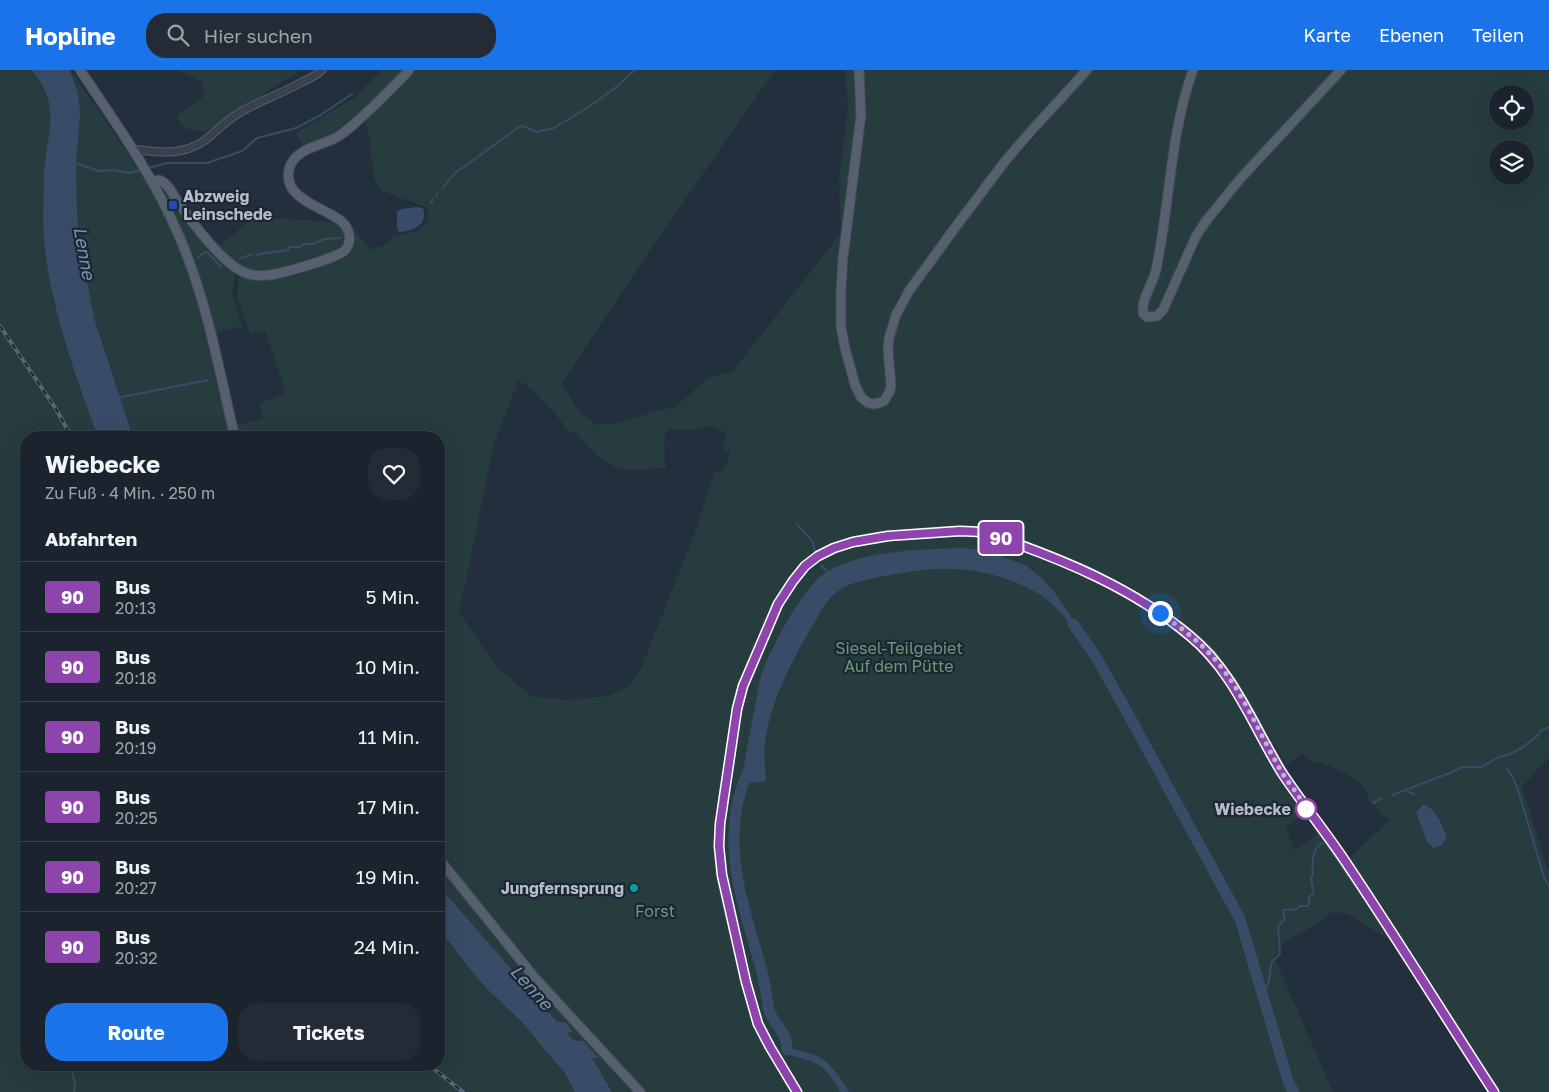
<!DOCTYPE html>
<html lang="de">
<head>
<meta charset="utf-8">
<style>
  body { margin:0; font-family:"Golos Text",sans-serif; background:#242b36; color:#f1f3f6; height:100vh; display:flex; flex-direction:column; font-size:19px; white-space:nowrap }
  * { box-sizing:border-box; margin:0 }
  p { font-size:16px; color:#a0a4aa }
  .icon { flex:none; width:28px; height:28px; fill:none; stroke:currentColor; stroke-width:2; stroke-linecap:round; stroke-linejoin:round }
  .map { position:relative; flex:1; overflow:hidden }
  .details { position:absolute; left:20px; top:361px; width:425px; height:640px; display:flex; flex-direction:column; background:#1b232e; border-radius:20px; box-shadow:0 5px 20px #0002,0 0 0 1px #39404a }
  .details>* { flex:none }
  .badge { padding:0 10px; border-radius:4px; font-size:18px; line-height:32px }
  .buttons { position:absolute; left:1489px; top:15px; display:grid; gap:10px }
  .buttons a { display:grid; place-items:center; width:45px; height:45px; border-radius:50%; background:#1b232e; box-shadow:0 5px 20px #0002,0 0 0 1px #39404a; font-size:25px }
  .you { position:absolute; width:25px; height:25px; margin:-12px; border:4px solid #fff; border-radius:50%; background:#1a73e8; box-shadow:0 0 0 8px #1a73e833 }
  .map>.badge { position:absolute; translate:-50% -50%; box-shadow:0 0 0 2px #fff }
  h2 { padding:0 25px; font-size:19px; line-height:45px }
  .round { display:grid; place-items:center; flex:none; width:52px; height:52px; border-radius:20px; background:#242b36 }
  .headline { display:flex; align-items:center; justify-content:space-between; height:85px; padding:0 25px }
  h1 { font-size:24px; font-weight:700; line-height:38px }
  .button { display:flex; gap:10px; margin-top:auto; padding:10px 25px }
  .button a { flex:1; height:58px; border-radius:20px; background:#1a73e8; color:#fff; font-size:20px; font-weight:700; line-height:58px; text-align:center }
  .button a+a { background:#242b36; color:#f1f3f6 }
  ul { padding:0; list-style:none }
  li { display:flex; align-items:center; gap:15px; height:70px; padding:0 25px; border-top:1px solid #39404a }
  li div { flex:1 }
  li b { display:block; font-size:19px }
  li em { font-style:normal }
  li .badge { min-width:55px; font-weight:700; text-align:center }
  header { display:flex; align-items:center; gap:30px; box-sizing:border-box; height:70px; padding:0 25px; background:#1a73e8; color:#fff }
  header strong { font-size:24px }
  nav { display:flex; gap:28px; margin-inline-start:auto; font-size:18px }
  .search { width:350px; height:45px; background:#242b36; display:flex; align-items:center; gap:12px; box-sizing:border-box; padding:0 18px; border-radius:20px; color:#a0a4aa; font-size:19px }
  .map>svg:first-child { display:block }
  .green { fill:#263c3f; fill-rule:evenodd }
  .water { fill:#394c67 }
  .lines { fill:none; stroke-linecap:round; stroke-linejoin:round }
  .stream { stroke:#394c67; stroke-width:2 }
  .canal { stroke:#394c67; stroke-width:7 }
  .river { stroke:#394c67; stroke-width:11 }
  .minor-casing { stroke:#565f6c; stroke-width:9 }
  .major-casing { stroke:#414a57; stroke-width:11 }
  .minor { stroke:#38414e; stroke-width:7 }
  .major { stroke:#56606e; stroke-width:9 }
  .rail-casing { stroke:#5a6575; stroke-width:4 }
  .rail { stroke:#1d2633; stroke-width:2; stroke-dasharray:5.5; stroke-linecap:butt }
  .line-casing { stroke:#fff; stroke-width:11 }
  .line { stroke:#8e44ad; stroke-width:8 }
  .walk { stroke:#b4bcc9; stroke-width:5; stroke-dasharray:0 9 }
  .transit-dot { fill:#1a4fb4; stroke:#1d2633; stroke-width:2 }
  .stop-dot { fill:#fff; stroke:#8e44ad; stroke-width:2.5 }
  .culture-dot { fill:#0f9aa8; stroke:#1d2633; stroke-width:2 }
  .labels { text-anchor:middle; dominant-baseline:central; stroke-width:4.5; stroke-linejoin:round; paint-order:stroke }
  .poi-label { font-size:16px; font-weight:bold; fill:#b4bcc9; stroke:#1d2633; text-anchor:start }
  .park-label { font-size:16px; fill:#6b9a76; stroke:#1d2633 }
  .stop-label { font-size:16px; font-weight:bold; fill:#b4bcc9; stroke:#1d2633; text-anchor:end }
  .water-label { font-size:18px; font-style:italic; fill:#7c92b1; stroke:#1d2633 }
</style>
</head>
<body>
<header>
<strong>Hopline</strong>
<div class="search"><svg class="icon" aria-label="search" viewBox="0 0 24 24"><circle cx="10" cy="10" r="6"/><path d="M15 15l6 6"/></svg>Hier suchen</div>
<nav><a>Karte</a><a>Ebenen</a><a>Teilen</a></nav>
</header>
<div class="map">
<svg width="1549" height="1022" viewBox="0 0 1549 1022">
  <rect width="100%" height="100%" fill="#242f3e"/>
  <path class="green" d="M0,0H32C63,40 46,61 44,105C43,133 42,161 46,189C56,250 77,310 98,367L26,368V995H439V859C455,879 470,900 487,919C498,931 511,940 521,951C542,972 561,997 575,1022H0V684L2,683L0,677Z
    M178,0H300L207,61C191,61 184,61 177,46L204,26L203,12Z
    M382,0H405L361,42L333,63L304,78L296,63L354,28Z
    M415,0H775L650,180L562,313L579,342L597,355L618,353L666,338L673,339L708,308L732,302L841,163L839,109L848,37L845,0H854C855,15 858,31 856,46C854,85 844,123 841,162C839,183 840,203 840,223C841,259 836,308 865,335C872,341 883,337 889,331C901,318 890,286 893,268C895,256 900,244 906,233L991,113L1039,63L1032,60V53L982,114L905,218L895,233L889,251L885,269L884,294L887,316L885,322L879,328L874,329L868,327L863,323L853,298L845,255L849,183L865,47L861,0H1549V687L1522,717L1547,798L1549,802V1022H1498L1347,790L1390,750L1388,747L1384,746L1370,731L1362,714L1335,698L1324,694L1320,691L1315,694L1302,683L1287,695L1237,613L1172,547L1137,524L1090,500L1188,568L1208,587L1229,614L1278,704L1304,744L1286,757L1294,780L1319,763L1393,872L1348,844L1332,842L1313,856L1285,872L1274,887L1333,1022H612L591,988H598L583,971L573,970L566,962L573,961L565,952H557L439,816V783L440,782L439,780V368L239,367L236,355L263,349L260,333L286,323L265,261L250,263L237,226L239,205L266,211L293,204L326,193L348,180L356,165L353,157L370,180L388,174L393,166L418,161L428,150V138L382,121L374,109L370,72L365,50ZM1498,24H1525V51H1498ZM1177,40L1185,43L1164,175V125L1172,64ZM1498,79H1525V106H1498ZM518,311L531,318L553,341L569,362L577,364L599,387L616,397L632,400L667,398L664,391L665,364L667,362L666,359L692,360L708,356L718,358L719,361H725L727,363L723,380L730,382L725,398L714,403L694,465L641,599L628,617L608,626L571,630L532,627L496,596L459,542L494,374ZM1416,743L1437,747L1447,767L1431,777Z
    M72,2L146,110L176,169L206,258L232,367H133L95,251L79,173L77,141L76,94L78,22Z
    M168,123L215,185L235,203L232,224L242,256L214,263L197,199L165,126Z
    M254,147L333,152L344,155L348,162L342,175L324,187L294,195L258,201L242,197L232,190L219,176Z"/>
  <path class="water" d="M32,0H70L78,22L80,43L76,94L77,141L79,173L95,251L133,367H98C77,311 55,248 46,189C42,161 43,133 44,105C46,61 63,40 32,0Z
    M417,137L423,138C428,155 414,161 399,162L397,159V141L402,139Z
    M959,478L985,480L1025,495L1042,508L1055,523L1084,566L1081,567C1070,554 1059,539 1045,528C1036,521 1025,517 1015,512C973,496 940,496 896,504C879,507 851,511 838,521C827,529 820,543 813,555C793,589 773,626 766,666C763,681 765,696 766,711L747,713L743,716H740L761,605C772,577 802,516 828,501C868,480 915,480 959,478Z
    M1423,735C1436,737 1442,756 1447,767L1442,775L1433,778L1428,773L1416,743Z
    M439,816L557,952H565L573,962L567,963L573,970L583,971L599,988H592L612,1022H575L564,1002L546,981L522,952L489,921L474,904L439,859Z"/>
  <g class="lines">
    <path class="stream" d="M75,93L99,101L112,100L130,103L141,100
      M148,98L167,93H207L242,81L257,68L296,58L319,46L352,24
      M443,118L454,104L519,57L523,56L537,62L554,58L587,38L615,18L635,0
      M436,126L437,123
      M431,133L433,129
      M256,185C267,182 277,182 288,180L289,177H301L303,174H313L325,169L341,168
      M198,188L202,184L207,182L221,197
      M240,188L251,185
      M117,328L208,310
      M797,454L813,472L815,482
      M821,495L828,502
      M1507,699L1513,708L1519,723L1544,807L1549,816
      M1406,721L1414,724
      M1392,725L1450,703L1463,697H1481L1499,687L1510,684L1523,677L1537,666L1541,661L1549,657
      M1373,733L1382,728
      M1260,919L1265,920C1272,908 1268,903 1272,892L1278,886L1280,883L1278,856L1285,849L1283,840L1297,839L1300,836H1307L1309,834V827L1314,823L1311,808L1313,805C1312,793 1311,781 1322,773
      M74,1022L75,1013L72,1003L76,998V995"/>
    <path class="canal" d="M785,980C822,990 824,989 845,1022"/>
    <path class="river" d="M1073,554L1096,587L1121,631L1240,849L1289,1014L1294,1022
      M747,704C718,770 743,833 761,898C764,908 765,918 767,928C768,933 768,939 770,943C778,960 786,959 787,980"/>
    <defs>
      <path id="minor" d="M132,79C151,81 171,85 190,78C208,72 218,57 233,47C254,32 280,25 302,12C309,9 316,6 322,0"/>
      <path id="major" d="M80,0C116,53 154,107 179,166C207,230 219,300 235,368
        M859,0L861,45L843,188L841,222V257L845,278L855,315L861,327L868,333L875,334L884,331L890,321L891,315L888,281L889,268L896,245L909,221L954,159L1006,90L1032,60L1087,0
        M1193,0C1170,64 1170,134 1156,200C1153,214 1141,229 1143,243L1147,247L1157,246L1163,240L1196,166L1206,151L1240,109L1341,0
        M153,113L159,110C167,112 172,123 176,129C190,150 223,195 246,203C255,207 265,206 275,204C290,201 333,189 344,181C353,173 350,158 341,151C327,140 306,135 294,121C288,114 287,104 290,96C298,77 322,76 337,67C347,61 355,53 364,45C379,31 395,16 409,0
        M439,789L535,908L640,1022
        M797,1022L770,977L758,954L746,912L721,805L719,776L720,754L737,639L743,616L778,534L793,511L805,496L818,486L834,478L853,472L876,467L949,461H970L982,462L1013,472L1089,502L1150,536L1191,566L1211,584L1232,613L1245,635L1282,702L1371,831L1494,1022"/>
    </defs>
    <use href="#minor" class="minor-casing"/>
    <use href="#major" class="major-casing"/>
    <use href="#minor" class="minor"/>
    <use href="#major" class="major"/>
    <defs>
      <path id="rail" d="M0,256L56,339L72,368
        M429,995L463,1022"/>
    </defs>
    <use href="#rail" class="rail-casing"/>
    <use href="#rail" class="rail"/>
  </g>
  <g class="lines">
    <defs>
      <path id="line" d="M797,1022L770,977L758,954L746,912L722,805L719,776L720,754L737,639L743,616L778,534L793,511L805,496L818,486L834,478L853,472L888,466L960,461L982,462L995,466C1064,490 1133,518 1190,566C1234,602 1253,656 1282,703C1302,733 1325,761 1345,791C1396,867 1444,945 1494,1022"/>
    </defs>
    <use href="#line" class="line-casing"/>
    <use href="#line" class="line"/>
    <path class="walk" d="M1160,543C1177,555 1195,568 1210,584C1240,615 1259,663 1281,701C1289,714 1300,726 1306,739"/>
  </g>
  <rect class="transit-dot" x="168" y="130" width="10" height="10" rx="2.5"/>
  <circle class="stop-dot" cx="1306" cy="739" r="10"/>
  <circle class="culture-dot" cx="634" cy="818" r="5"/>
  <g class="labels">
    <g class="poi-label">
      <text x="183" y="126">Abzweig<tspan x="183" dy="18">Leinschede</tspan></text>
      <text x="624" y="818" text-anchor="end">Jungfernsprung</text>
    </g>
    <g class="park-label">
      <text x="899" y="578">Siesel-Teilgebiet<tspan x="899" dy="18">Auf dem Pütte</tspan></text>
      <text x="655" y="841">Forst</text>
    </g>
    <g class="stop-label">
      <text x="1291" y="739">Wiebecke</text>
    </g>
    <g class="water-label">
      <text transform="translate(85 183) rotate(80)">Lenne</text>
      <text transform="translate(532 917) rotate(48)">Lenne</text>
    </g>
  </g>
</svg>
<div class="buttons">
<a><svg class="icon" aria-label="locate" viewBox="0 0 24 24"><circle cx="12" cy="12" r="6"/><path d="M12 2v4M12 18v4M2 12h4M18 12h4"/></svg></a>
<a><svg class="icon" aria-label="layers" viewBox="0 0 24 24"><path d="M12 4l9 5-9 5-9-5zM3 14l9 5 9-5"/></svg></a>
</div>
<div class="you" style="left:1160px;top:543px"></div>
<b class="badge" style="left:1001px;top:468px;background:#8e44ad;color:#fff">90</b>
<section class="details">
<div class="headline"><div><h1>Wiebecke</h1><p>Zu Fuß · 4 Min. · 250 m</p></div><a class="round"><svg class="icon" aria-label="heart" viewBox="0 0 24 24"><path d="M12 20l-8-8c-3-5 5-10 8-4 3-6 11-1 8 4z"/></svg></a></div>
<h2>Abfahrten</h2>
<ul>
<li><span class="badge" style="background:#8e44ad;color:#fff">90</span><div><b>Bus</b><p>20:13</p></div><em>5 Min.</em></li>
<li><span class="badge" style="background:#8e44ad;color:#fff">90</span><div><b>Bus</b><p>20:18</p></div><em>10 Min.</em></li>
<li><span class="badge" style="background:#8e44ad;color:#fff">90</span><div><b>Bus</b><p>20:19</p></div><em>11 Min.</em></li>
<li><span class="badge" style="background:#8e44ad;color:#fff">90</span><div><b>Bus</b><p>20:25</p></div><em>17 Min.</em></li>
<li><span class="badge" style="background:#8e44ad;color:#fff">90</span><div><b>Bus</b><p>20:27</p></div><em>19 Min.</em></li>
<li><span class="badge" style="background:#8e44ad;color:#fff">90</span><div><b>Bus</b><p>20:32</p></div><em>24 Min.</em></li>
</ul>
<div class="button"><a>Route</a><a>Tickets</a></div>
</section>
</div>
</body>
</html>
